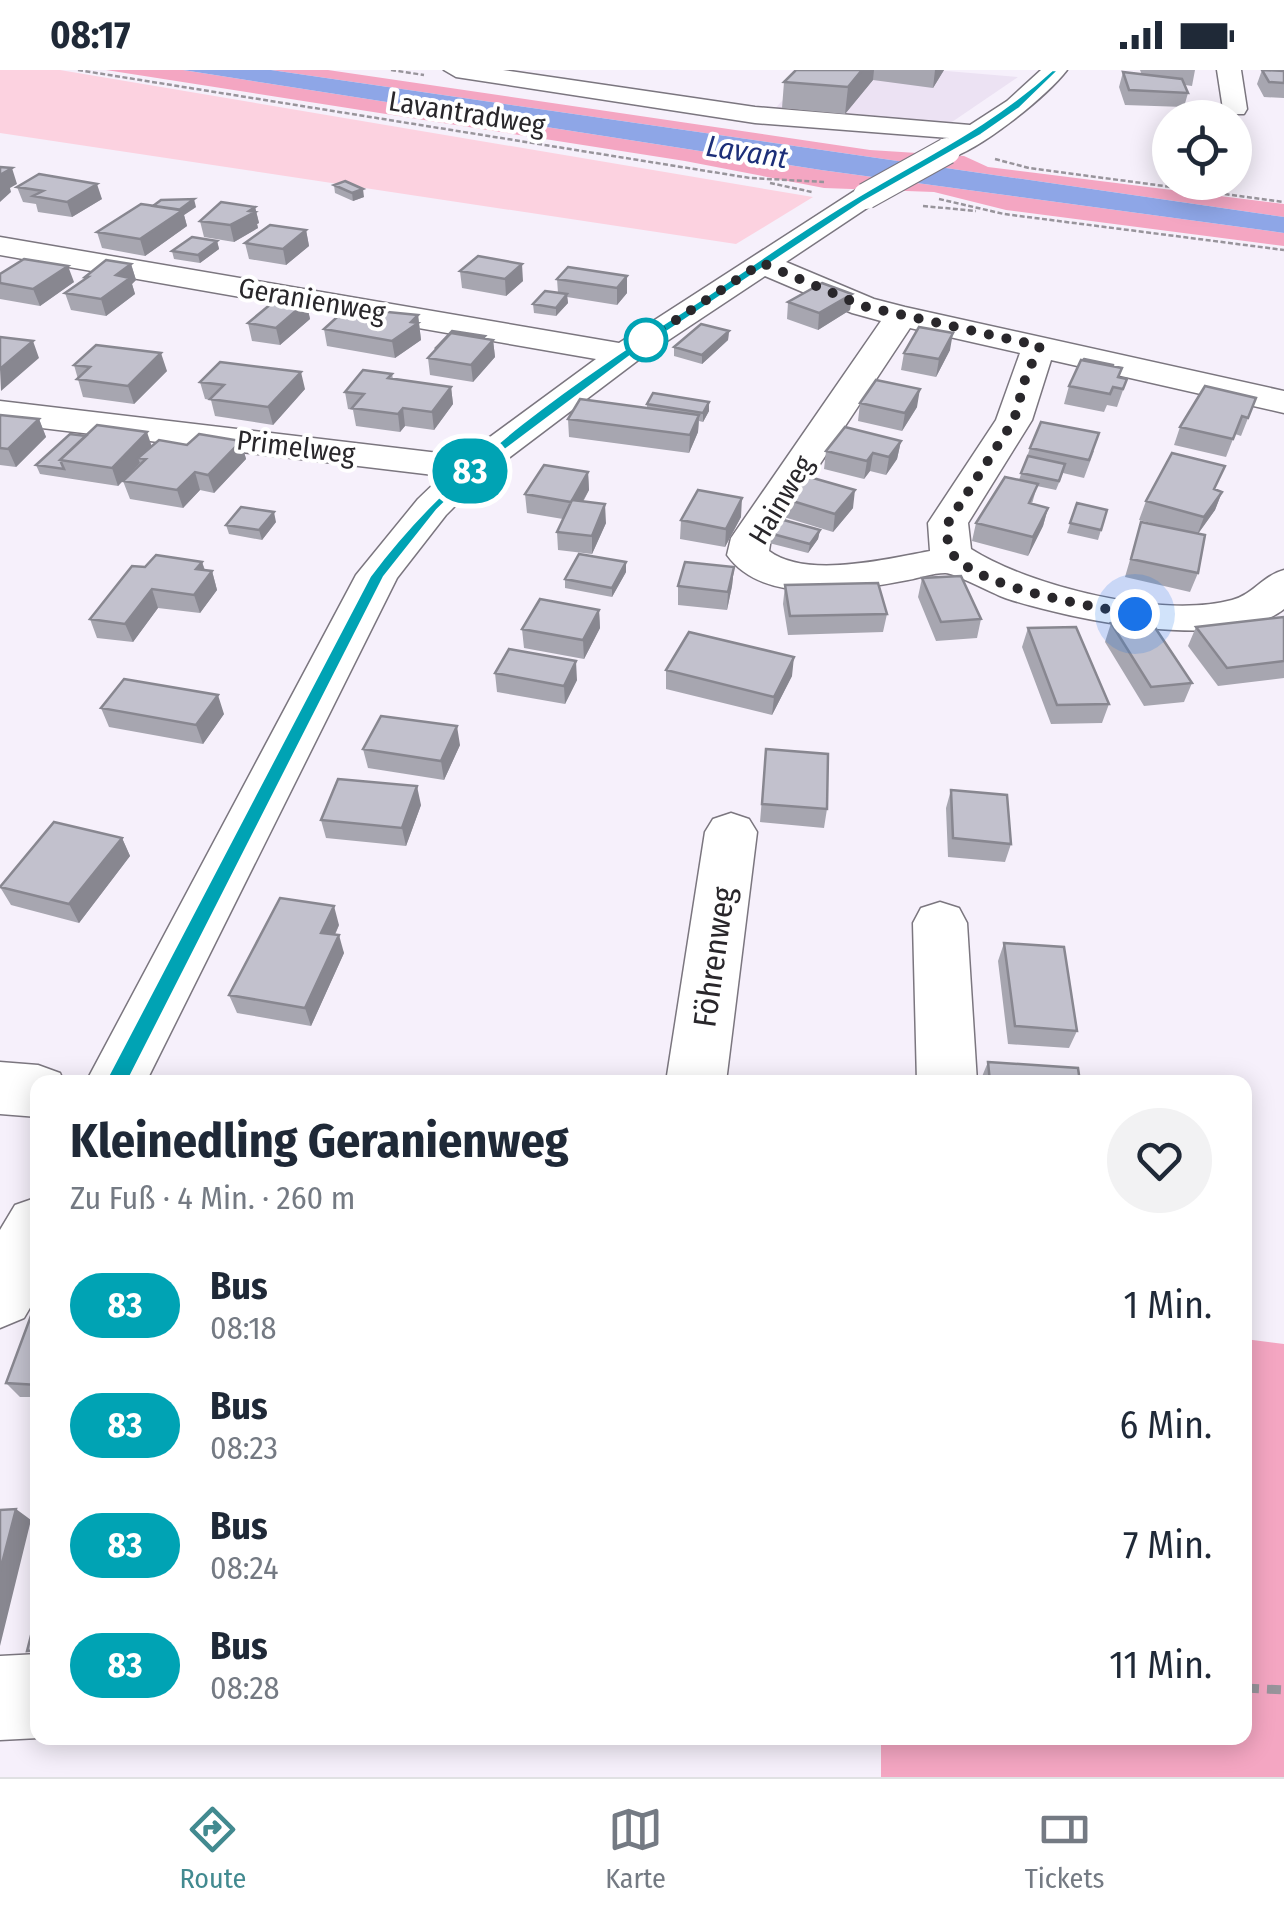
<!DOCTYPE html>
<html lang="de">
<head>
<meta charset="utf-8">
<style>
  body { margin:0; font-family:"Fira Sans Condensed",sans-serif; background:#f2f2f3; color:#1f2937; height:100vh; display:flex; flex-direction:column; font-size:38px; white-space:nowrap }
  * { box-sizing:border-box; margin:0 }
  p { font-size:32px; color:#747a83 }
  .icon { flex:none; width:55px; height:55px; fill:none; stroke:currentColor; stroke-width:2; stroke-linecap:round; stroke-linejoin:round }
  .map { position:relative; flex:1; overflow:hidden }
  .details { position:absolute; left:30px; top:1005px; width:1222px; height:670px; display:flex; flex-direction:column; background:#fff; border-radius:20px; box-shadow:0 5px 25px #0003 }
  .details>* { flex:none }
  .badge { padding:0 20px; border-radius:32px; font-size:35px; line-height:65px }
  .buttons { position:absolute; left:1152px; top:30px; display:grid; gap:20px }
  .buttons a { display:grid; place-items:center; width:100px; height:100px; border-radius:50%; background:#fff; box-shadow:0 5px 25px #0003; font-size:50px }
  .you { position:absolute; width:50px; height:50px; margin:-25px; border:8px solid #fff; border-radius:50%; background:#1a73e8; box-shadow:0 0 0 15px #1a73e833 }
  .map>.badge { position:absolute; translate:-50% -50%; box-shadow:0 0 0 5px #fff }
  .round { display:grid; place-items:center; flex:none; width:105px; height:105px; border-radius:52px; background:#f2f2f3 }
  .summary { display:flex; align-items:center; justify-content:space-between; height:170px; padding:0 40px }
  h1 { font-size:48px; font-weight:700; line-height:75px }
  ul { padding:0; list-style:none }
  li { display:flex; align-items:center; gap:30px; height:120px; padding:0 40px }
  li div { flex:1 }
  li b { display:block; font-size:38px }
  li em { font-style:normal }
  li .badge { min-width:110px; font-weight:700; text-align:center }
  .status { display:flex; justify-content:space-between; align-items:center; height:70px; padding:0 50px; background:#fff; direction:ltr }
  .status svg { height:28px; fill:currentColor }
  .dock { display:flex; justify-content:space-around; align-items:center; height:140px; border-top:2px solid #e0e1e3; background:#fff; font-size:28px; color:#747a83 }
  .dock a { display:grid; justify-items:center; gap:5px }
  .dock .active { color:#428a90 }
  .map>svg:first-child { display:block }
  .built { fill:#ece2f3 }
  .green { fill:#fcd2e0 }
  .forest { fill:#f4a6c2 }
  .water { fill:#8ea6e7 }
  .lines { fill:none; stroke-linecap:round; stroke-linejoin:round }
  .minor-casing { stroke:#7b767f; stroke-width:3 }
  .path-far1 { stroke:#98949b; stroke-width:2.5; stroke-dasharray:5 2.5; stroke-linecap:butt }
  .path { stroke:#98949b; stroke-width:9; stroke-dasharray:14 8; stroke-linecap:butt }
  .minor { fill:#fff; fill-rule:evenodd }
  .minor-bridge-casing { stroke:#7b767f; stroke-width:28; stroke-linecap:butt }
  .minor-bridge { stroke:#fff; stroke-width:26 }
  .wall { fill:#a7a6b0 }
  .shaded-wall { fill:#888790 }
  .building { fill:#c2c1cd; stroke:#888790; stroke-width:2.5 }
  .line { fill:#00a3b4; stroke:#fff; stroke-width:2.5 }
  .walk { stroke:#29272b; stroke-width:10; stroke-dasharray:0 18 }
  .stop-dot { fill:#fff; stroke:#00a3b4; stroke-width:5 }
  .labels { text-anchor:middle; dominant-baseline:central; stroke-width:8; stroke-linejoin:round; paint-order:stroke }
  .far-street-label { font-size:28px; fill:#29272b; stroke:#fff }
  .far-water-label { font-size:30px; font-style:italic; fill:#1d2f79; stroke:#fff }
  .street-label { font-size:32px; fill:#29272b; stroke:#fff }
</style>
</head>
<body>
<div class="status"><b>08:17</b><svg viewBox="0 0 49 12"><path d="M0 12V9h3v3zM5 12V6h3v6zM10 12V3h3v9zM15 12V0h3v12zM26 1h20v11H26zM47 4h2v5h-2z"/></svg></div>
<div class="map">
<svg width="1284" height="1707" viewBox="0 0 1284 1707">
  <rect width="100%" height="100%" fill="#f6f0fb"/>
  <path class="built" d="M810,0H935L1018,7L949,54L772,42Z"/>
  <path class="green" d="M0,0H60L813,127L736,174L0,63Z"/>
  <path class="forest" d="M106,0H183L821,100L1284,163V176L1006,140L934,122L824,118L685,91Z
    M271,0H328L870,80L964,86L988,97L1284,134V147Z
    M1245,1269L1284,1274V1707H881V1668H1245Z"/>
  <path class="water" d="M183,0H271L1284,147V163L821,100Z"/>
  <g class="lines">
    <defs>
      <path id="minor" d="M444,0H503L755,37L970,55L1007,31L1041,0H1067C1046,27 979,81 947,89L934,81L949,68L755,53L456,7Z
        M1217,0H1241L1247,39L1244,44H1226L1223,39Z
        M866,118L880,126L876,132L786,192L874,229L905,237L1284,321V343L1051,290L1032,350L968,453L971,479C1031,517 1162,549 1232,530C1254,524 1262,506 1284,500V539C1229,583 1070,549 1008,529C995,525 953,502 945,503C933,503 919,508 908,510C855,520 764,537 727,485L731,468L881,251L852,243L765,206L637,291L485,406L446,445L397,508L146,1012H86L356,505L418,429L442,406L0,353V331L464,386L596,289L0,185V167L619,273L856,120ZM910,258L1020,283L996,350L928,453L930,481C887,489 806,509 769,481L771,468Z
        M731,743L749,749L757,762L726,1012H666L705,762L713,749Z
        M940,832L959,838L967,853L977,1012H917L913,853L921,838Z
        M0,992L38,995L60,1003L64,1012H38V1047L0,1044Z
        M38,1127V1224L24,1248L0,1258V1160L15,1135Z
        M38,1584L39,1668L0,1670V1586Z"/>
    </defs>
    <use href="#minor" class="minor-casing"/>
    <path class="path-far1" d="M78,0L750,108L824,112
      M391,0L424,5
      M995,89L1029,98L1284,132
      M770,113L812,122
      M939,129L1004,144L1284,180
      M923,136L976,141"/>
    <path class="path" d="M1245,1618L1284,1620"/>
    <use href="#minor" class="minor"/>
    <defs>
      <path id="minor-bridge" d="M866,126L947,81"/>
    </defs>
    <use href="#minor-bridge" class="minor-bridge-casing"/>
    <use href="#minor-bridge" class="minor-bridge"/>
  </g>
  <path class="wall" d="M796,0H944L933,18L873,10L845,44L782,38L784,12Z
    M1140,0H1195L1192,16L1185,15L1188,23L1184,37L1125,35L1119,17L1123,2L1142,5Z
    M1262,0L1284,1V28L1264,27L1257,14Z
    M334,115L364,127L353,131L335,123Z
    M17,117L102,129L72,147L38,142L36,134L23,132Z
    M153,136L196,137L184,145L187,156L145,186L102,178L97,162Z
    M255,137L259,153L257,154L258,158L234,172L204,167L200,151Z
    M306,160L309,176L286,195L249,189L245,173Z
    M217,171L219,179L200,193L174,189L172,181Z
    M131,194L136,210L132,214L135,224L106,246L71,240L65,223L86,209L85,207Z
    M460,201L523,211L506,226L462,218Z
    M627,206V223L617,235L567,227L568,233L556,246L534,243L533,234L558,223L557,209Z
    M74,212L40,236L0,229V213Z
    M852,224L850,240L818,260L787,249L788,232Z
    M306,232L310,249L280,275L252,271L248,253Z
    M418,245L421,270L395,288L327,276L324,259Z
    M729,261L728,270L702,294L674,286V277Z
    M485,266V268L493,270L495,287L473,312L430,305L428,288Z
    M950,280L936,307L901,300L904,283Z
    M74,295L167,301L134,334L83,327Z
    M1113,296L1122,298L1119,308L1127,309L1117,337L1107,335L1104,342L1064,334L1069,316Z
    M392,304L393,309L451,317L453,334L434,360L405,356L400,362L356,356L353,340L348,339L345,322Z
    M200,312L305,319L273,355L215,346L211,330L205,329Z
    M1256,328L1241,366L1235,364L1226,387L1174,375L1180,357Z
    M709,332V341L703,352L699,351L698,362L689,383L569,367L568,349L647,338V334Z
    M860,333L917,337L902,361L858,351Z
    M0,345L39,349L46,367L16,397L0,395Z
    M241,371L246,389L214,423L200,420L183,438L130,429L123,411L140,395V393L118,416L40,404L36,395L151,376Z
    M901,371L897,389L886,405L870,401L864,409L824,399L826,381Z
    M1030,378L1094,381L1084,408L1063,403L1056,420L1037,416L1032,434L1048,438L1043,456L1028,486L972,471L976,453L1019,410Z
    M588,402L589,420L583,432L606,453L592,484L558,480L557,462L563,449L527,443L525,424Z
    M1215,420L1222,422L1215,440L1198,464V503L1190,522L1125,507L1141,452L1170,458L1139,450L1146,431Z
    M786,429L853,438L833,462L784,447Z
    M1077,433L1107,440L1098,470L1067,463Z
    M741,447L725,477L680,469L681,450Z
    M276,452L262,470L229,464L226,455Z
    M820,460L818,469L808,483L769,473V463Z
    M202,492L205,500L212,501L217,520L200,543L158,538L133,572L97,568L90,549L145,497Z
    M734,497L732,516L727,540L678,535V516Z
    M626,502L612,527L565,518V509Z
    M922,508L981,549L977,568L936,571L918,527Z
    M785,515L887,544L883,562L788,565L783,534Z
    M599,540L600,558L584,589L524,578L522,559Z
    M1284,547V608L1218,616L1188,576L1196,557Z
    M1111,553L1192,613L1184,632L1144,636L1105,572Z
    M1028,558L1109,634L1102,653L1051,654L1022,577Z
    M666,600L792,606L772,645L666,619Z
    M495,603L577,610L565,634L497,622Z
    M101,638L224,644L203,674L109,657Z
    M460,675L444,710L368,698L363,679Z
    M766,679L827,739L824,758L760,752Z
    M951,720L1011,774L1005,792L948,787L946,738Z
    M421,735L406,776L326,768L321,750Z
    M122,768L130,786L79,853L11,835L0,817Z
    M339,855L335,865L344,883L311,956L237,943L229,925Z
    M1004,873L1077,961L1069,978L1008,974L998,891Z
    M988,992L1080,1012H981V1009Z
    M38,1227V1327H20L6,1313Z"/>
  <path class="shaded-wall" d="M862,0H874L873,10L845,44L848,17Z
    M935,0H944L933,18Z
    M12,98L17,114L10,118L11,122L0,132V105Z
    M97,114L102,129L72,147L67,132Z
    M363,119L364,127L353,131L352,123Z
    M194,129L196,137L184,145L187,156L145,186L140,169Z
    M255,137L259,153L257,154L258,158L234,172L230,155Z
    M306,160L309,176L286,195L283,179Z
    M217,171L219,179L200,193L198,185Z
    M131,194L136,210L132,214L135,224L106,246L101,229L116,205Z
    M522,194L523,211L506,226L505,209Z
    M68,196L74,212L40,236L33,219Z
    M627,206V223L617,235V218Z
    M567,224L568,233L556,246V238Z
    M852,224L850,240L818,260L819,243Z
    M306,232L310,249L280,275L276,258Z
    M418,245L421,270L395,288L392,271Z
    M729,261L728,270L702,294V285Z
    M953,263L950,280L936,307L939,289Z
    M493,270L495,287L473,312L471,295Z
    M33,271L39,288L1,321L0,299Z
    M161,283L167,301L134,334L128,316Z
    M301,302L305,319L273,355L268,337Z
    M451,317L453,334L434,360L432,342Z
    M920,319L917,337L902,361L905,343Z
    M709,332V341L703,352V343Z
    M403,338L405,356L400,362L398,344Z
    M699,345L698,362L689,383L690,365Z
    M39,349L46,367L16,397L8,379Z
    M147,362L153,380L138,388L140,393L118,416L112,398Z
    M241,371L246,389L214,423L208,405Z
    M901,371L897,389L886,405L889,387Z
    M873,383L870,401L864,409L867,391Z
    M195,402L200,420L183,438L177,420Z
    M588,402L589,420L572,450L571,432Z
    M855,420L853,438L833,462L835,444Z
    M1222,422L1215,440L1197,465L1204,447Z
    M742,428L741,447L725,477L726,459Z
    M605,434L606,453L592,484V466Z
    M1048,438L1043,456L1028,486L1033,467Z
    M274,442L276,452L262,470L259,460Z
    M820,460L818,469L808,483L810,474Z
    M202,492L207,508L212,501L217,520L200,543L194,525L196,499Z
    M626,492V502L612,527V518Z
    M734,497L732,516L727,540L728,522Z
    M152,519L158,538L133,572L125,554Z
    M599,540L600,558L584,589L583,570Z
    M794,587L792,606L772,645L774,627Z
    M576,591L577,610L565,634L564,616Z
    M218,625L224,644L203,674L196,655Z
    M457,656L460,675L444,710L441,691Z
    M417,716L421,735L406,776L402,758Z
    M122,768L130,786L79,853L69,834Z
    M334,836L339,855L327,881L321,863Z
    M339,865L344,883L311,956L305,938Z
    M16,1439L31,1450L0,1576V1501Z"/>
  <path class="building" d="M796,0H862L848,17L784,12Z
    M1262,0L1284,1V13L1269,12Z
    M1123,2L1182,9L1188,23L1129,20Z
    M0,97L12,98L0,105Z
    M39,104L97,114L67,132L33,126L43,121L17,117Z
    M345,111L363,119L352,123L334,115Z
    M194,129L179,140L153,136L161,130Z
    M221,132L255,137L249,141L255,142L230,155L200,151Z
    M141,134L183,140L140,169L97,162Z
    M270,155L306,160L283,179L245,173Z
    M192,167L217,171L198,185L172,181Z
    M478,186L522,194L505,209L460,201Z
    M24,189L68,196L33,219L0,213V204Z
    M106,190L131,194L116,205L130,208L101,229L65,223L88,207H85Z
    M568,197L627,206L617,218L557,209Z
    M822,213L852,224L819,243L788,232Z
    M545,221L567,224L556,238L533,234Z
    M278,228L306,232L276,258L248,253Z
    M347,238L418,245L411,252L418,253L392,271L324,259Z
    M701,254L729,261L702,285L674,277Z
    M919,257L953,263L939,289L904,283Z
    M452,261L485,266L483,268L451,263L435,279Z
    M451,263L493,270L471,295L428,288Z
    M0,267L33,271L0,299Z
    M96,275L161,283L128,316L77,309L90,297L74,295Z
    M1084,289L1113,295V296L1083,290Z
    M1081,290L1122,298L1118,307L1127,309L1123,319L1113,317L1110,324L1069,316Z
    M220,292L301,302L268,337L210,329L224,315L200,312Z
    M363,300L392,304L388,308L451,317L432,342L403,338L398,344L352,338L364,324L345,322Z
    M876,310L920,319L905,343L860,333Z
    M1205,316L1256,328L1248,348L1242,346L1233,369L1180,357Z
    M653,323L709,332L703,343L647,334Z
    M580,329L699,345L690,365L568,349Z
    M0,345L39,349L8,379L0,378Z
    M1041,352L1099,363L1089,390L1030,378Z
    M97,355L147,362L112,398L60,390Z
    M845,357L901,371L889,387L873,383L867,391L826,381Z
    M70,364L86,366L60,390L64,399L36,395Z
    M199,364L241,371L208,405L195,402L177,420L123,411L146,389L138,388L159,370L187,375Z
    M1172,383L1225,396L1214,419L1222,422L1204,447L1146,431Z
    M1028,386L1065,394L1059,411L1021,403Z
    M544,395L588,402L571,432L525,424Z
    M806,406L855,420L835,444L786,429Z
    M1005,407L1038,414L1029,433L1048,438L1033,467L976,453Z
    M698,420L742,428L726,459L681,450Z
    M572,430L605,434L592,466L557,462Z
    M1077,433L1107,440L1101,460L1070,453Z
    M241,437L274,442L259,460L226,455Z
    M780,449L820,460L810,474L769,463Z
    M1141,452L1205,465L1198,503L1131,489Z
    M579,484L626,492L612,518L565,509Z
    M156,485L202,492L196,499L212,501L194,525L152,519L125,554L90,549L132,496L145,497Z
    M685,492L734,497L728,522L678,516Z
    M961,506L981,549L941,552L922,508Z
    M878,513L887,544L790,546L785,515Z
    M540,529L599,540L583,570L522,559Z
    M1284,547V591L1227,598L1196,557Z
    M1150,550L1192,613L1151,617L1111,553Z
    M1076,557L1109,634L1057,635L1028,558Z
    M689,562L794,587L774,627L666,600Z
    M509,579L576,591L564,616L495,603Z
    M124,609L218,625L196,655L101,638Z
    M381,646L457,656L441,691L363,679Z
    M766,679L828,684L827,739L762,734Z
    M338,709L417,716L402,758L321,750Z
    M951,720L1007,725L1011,774L953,768Z
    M54,752L122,768L69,834L0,817Z
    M280,828L334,836L321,863L339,865L305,938L229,925Z
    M1004,873L1064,877L1077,961L1015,956Z
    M988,992L1078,998L1080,1012H990Z
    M38,1227V1315L6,1313Z
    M16,1439L0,1501V1440Z
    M38,1538V1580L27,1581Z"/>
  <path class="line" d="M1052,0H1059L1020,38L981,65L863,132L629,287L477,401L437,440L384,507L124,1019H108L105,1012L108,1006L370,506C457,389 578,309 699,231C751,196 803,159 857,127C927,85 992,55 1052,0Z"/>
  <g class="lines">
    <path class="walk" d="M646,270L762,193L863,236L1040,276L1026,306L1014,350L948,453C947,466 946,479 957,489C990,520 1090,536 1135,544"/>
  </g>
  <circle class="stop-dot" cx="646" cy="270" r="20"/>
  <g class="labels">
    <g class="far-street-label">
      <text transform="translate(467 43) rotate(9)">Lavantradweg</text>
      <text transform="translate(312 230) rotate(10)">Geranienweg</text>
      <text transform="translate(296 377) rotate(7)">Primelweg</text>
      <text transform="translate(781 430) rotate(-59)">Hainweg</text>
    </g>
    <g class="far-water-label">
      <text transform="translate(747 82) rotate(9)">Lavant</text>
    </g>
    <g class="street-label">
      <text transform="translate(714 887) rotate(-82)">Föhrenweg</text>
    </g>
  </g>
</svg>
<div class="buttons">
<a><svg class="icon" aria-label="locate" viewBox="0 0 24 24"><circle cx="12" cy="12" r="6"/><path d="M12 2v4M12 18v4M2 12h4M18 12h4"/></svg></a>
</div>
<div class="you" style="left:1135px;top:544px"></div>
<b class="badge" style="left:470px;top:401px;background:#00a3b4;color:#fff">83</b>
<section class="details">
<div class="summary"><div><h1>Kleinedling Geranienweg</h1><p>Zu Fuß · 4 Min. · 260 m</p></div><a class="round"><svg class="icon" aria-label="heart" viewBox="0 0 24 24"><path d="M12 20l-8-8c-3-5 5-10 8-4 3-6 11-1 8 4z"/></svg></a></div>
<ul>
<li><span class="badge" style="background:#00a3b4;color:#fff">83</span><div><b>Bus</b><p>08:18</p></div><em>1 Min.</em></li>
<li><span class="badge" style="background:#00a3b4;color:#fff">83</span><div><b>Bus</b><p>08:23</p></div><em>6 Min.</em></li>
<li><span class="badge" style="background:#00a3b4;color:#fff">83</span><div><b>Bus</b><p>08:24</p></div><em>7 Min.</em></li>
<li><span class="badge" style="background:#00a3b4;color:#fff">83</span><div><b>Bus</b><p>08:28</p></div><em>11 Min.</em></li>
</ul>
</section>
</div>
<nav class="dock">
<a class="active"><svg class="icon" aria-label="directions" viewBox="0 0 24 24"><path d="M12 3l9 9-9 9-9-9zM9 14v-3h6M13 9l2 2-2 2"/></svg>Route</a>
<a><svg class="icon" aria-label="map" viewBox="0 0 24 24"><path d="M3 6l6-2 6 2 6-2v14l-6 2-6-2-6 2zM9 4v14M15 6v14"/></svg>Karte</a>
<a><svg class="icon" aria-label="tickets" viewBox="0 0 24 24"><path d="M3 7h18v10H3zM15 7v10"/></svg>Tickets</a>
</nav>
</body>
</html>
